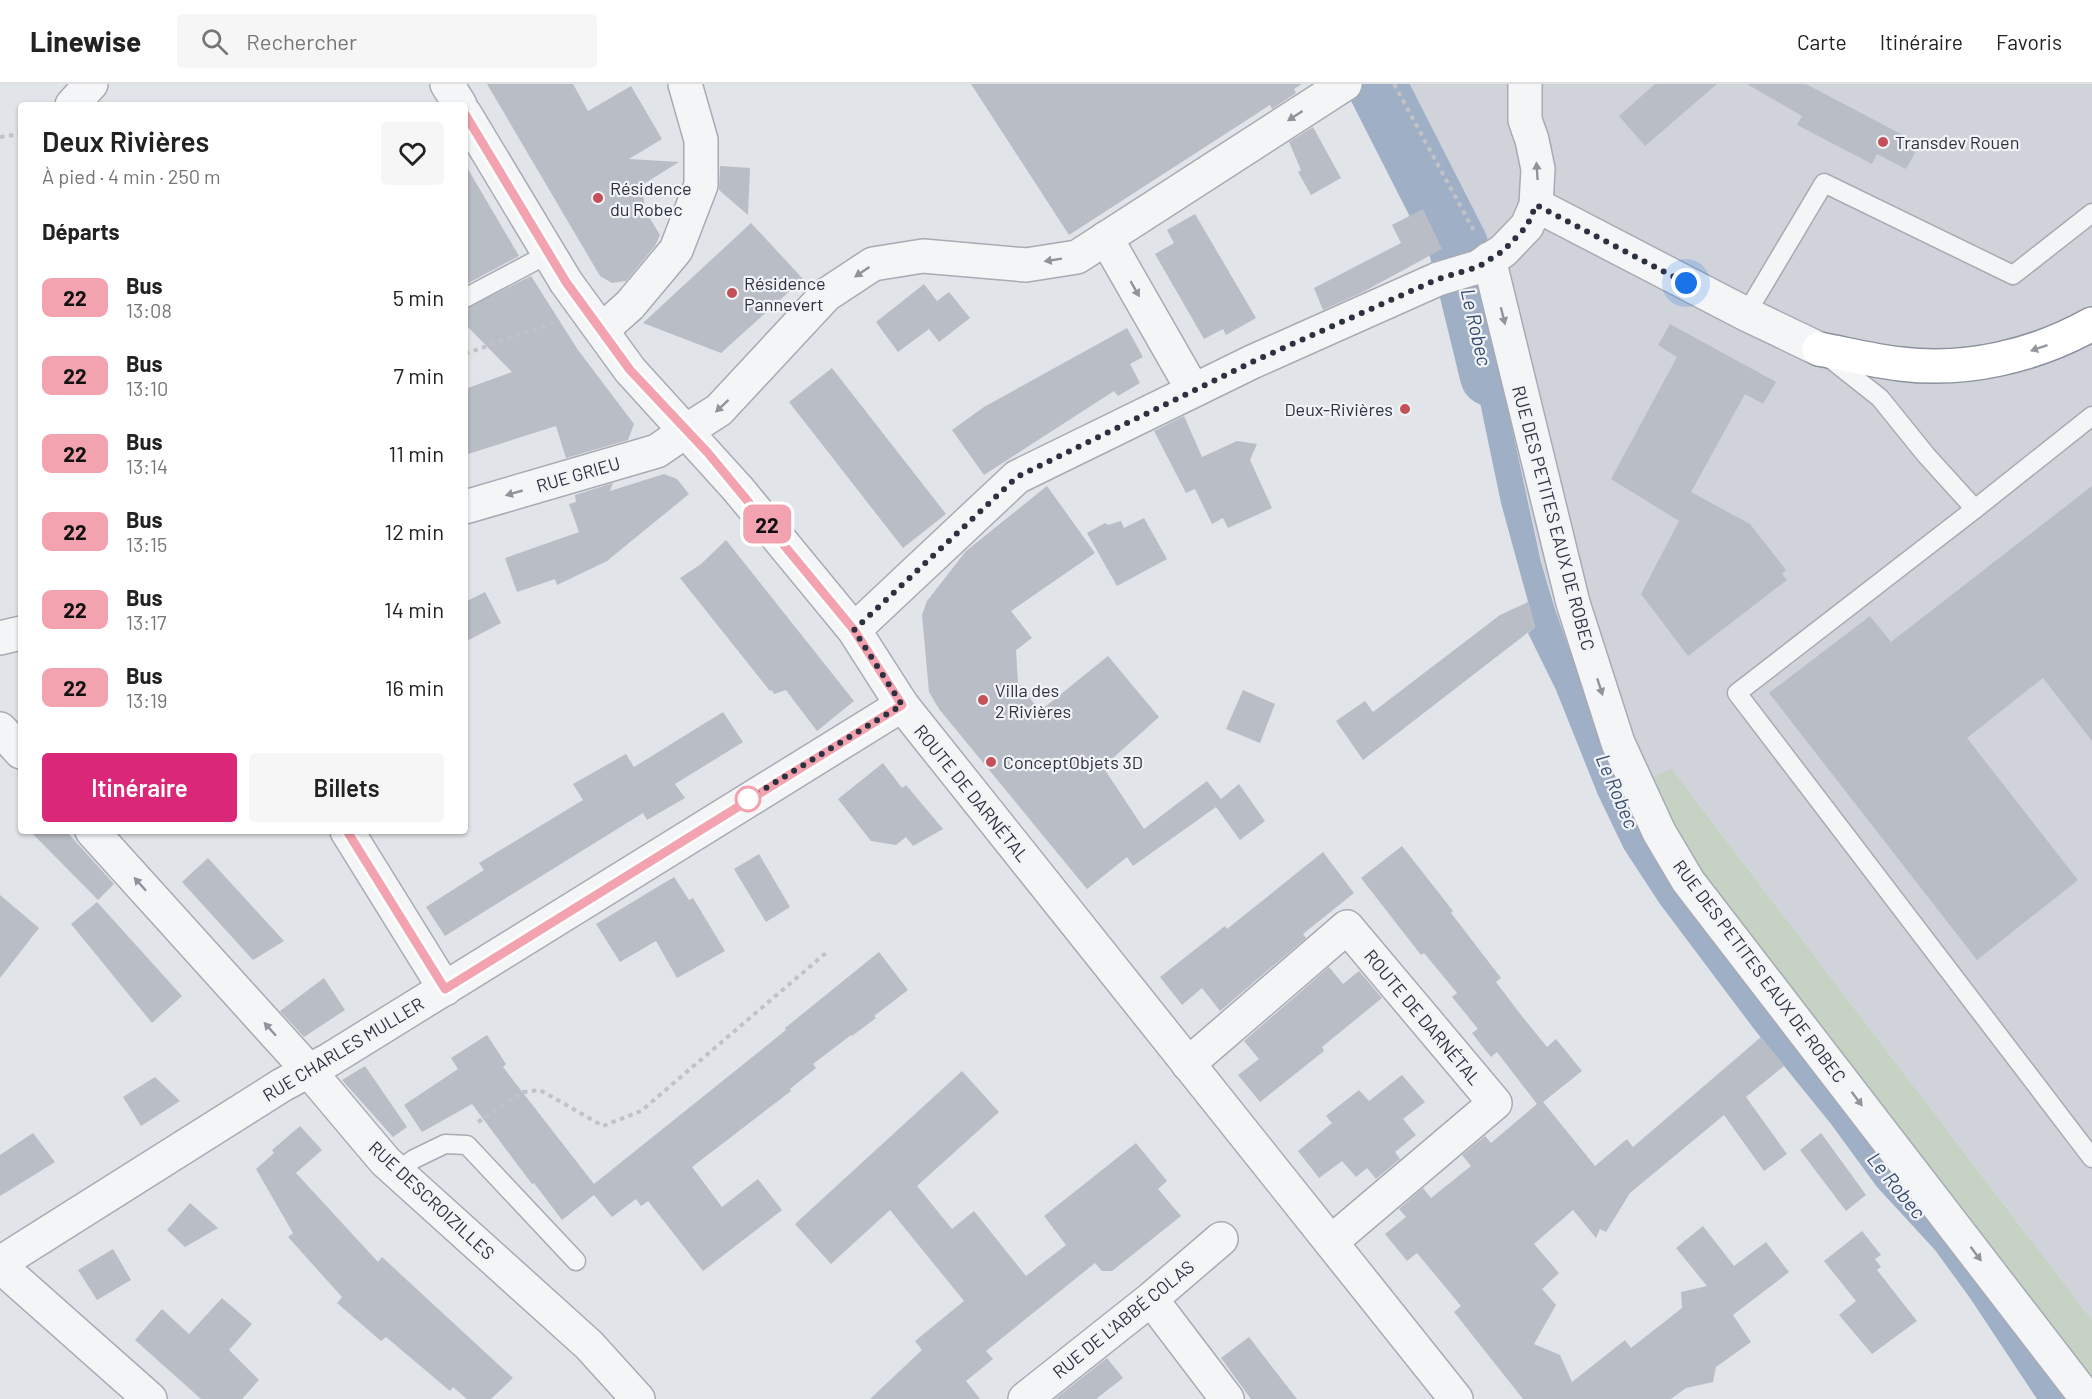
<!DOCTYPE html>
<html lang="fr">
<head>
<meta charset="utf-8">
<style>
  body { margin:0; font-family:Barlow,sans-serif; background:#f6f6f6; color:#222; height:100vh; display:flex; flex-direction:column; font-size:22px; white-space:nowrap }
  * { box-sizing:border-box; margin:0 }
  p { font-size:20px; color:#767676 }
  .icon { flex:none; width:33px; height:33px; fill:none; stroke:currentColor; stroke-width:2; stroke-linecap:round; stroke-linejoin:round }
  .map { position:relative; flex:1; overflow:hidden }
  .drawer { position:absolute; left:18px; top:18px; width:450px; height:732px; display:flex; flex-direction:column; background:#fff; border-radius:6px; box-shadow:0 2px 4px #0004 }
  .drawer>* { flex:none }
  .badge { padding:0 12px; border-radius:9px; font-size:21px; line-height:39px }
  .you { position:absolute; width:30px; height:30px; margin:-15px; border:4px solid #fff; border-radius:50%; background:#1a73e8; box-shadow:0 0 0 9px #1a73e833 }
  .map>.badge { position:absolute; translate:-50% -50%; box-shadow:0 0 0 3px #fff }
  h2 { padding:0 24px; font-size:22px; line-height:54px }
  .round { display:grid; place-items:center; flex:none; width:63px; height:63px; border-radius:6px; background:#f6f6f6 }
  .headline { display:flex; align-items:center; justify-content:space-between; height:102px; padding:0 24px }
  h1 { font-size:28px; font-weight:600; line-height:45px }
  .primary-button { display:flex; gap:12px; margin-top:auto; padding:12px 24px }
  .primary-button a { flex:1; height:69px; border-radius:6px; background:#db2777; color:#fff; font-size:24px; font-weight:600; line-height:69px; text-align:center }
  .primary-button a+a { background:#f6f6f6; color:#222 }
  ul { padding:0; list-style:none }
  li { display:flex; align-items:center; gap:18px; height:78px; padding:0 24px }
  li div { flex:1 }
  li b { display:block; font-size:22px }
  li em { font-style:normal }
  li .badge { min-width:66px; font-weight:700; text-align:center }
  header { display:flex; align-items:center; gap:36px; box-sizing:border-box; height:84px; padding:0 30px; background:#fff; border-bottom:2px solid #e0e0e0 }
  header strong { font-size:28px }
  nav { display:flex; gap:33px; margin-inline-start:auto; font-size:21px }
  .search { width:420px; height:54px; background:#f6f6f6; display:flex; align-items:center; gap:15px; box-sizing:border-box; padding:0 21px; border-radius:6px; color:#767676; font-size:22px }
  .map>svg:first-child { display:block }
  .built { fill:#d0d3da }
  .green { fill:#c6d2c3 }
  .water { fill:#9fafc6 }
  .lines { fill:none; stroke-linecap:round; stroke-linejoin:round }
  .river { stroke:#9fafc6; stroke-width:60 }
  .building { fill:#b9bdc5 }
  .service-casing { stroke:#a7abb3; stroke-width:21 }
  .minor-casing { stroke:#a7abb3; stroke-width:36 }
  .tertiary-casing { stroke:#a7abb3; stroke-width:36 }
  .trunk-casing { stroke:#8a909e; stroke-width:36 }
  .path { stroke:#c0c2c7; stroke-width:4; stroke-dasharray:4.5 4.5; stroke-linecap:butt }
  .service { stroke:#f4f5f7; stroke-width:18 }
  .minor { stroke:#f4f5f7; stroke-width:33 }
  .tertiary { stroke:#f4f5f7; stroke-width:33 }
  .trunk { stroke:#fff; stroke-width:33 }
  .oneway { fill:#90939b }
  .oneway2 { fill:#95989f }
  .line-casing { stroke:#fff; stroke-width:14 }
  .line { stroke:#f3a3af; stroke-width:9 }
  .walk { stroke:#2b313f; stroke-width:6; stroke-dasharray:0 10.8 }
  .poi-dot { fill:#c45059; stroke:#f1f3f6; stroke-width:2 }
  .stop-dot { fill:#fff; stroke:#f3a3af; stroke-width:3 }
  .labels { text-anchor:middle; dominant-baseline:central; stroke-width:4.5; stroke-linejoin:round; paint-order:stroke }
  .poi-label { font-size:18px; fill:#2b313f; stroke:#f1f3f6; text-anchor:start }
  .street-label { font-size:18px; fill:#2b313f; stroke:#f1f3f6 }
  .water-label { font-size:20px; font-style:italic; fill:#384d70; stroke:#f1f3f6 }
</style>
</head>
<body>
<header>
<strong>Linewise</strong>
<div class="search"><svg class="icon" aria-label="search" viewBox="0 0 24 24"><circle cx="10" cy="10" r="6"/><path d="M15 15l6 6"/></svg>Rechercher</div>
<nav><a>Carte</a><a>Itinéraire</a><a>Favoris</a></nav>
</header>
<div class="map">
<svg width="2092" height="1315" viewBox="0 0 2092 1315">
  <rect width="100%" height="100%" fill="#e1e4e9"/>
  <path class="built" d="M1399,0H2092V1236L1673,686L1621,707L1569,566L1543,483L1482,206Z"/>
  <path class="green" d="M1672,685L2092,1236V1315H2064L2036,1271L1832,1004L1772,933L1665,787L1641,748L1621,707Z"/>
  <path class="water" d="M1482,206L1541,478L1555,525L1615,694L1641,748L1665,787L1772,933L1832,1004L2036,1271L2064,1315H2037L1970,1214L1935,1166L1877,1103L1831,1040L1754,945L1660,820L1624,765L1598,711L1556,606L1528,549L1535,543L1501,419L1459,218Z"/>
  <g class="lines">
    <path class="river" d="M1376,0L1458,161L1490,292"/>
  </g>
  <path class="building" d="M487,0H573L588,27L631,2L662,55L629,75L679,78L642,101L645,126L660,151L655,162L626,197L612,199L600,192Z
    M971,0H1302L1294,5L1296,9L1272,25L1270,21L1069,151Z
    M1655,0H1717L1645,62L1619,32Z
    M1747,0H1806L1920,60L1906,85L1877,70L1872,80L1797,41L1802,32Z
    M1313,43L1341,94L1311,111L1298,88L1301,86L1289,58Z
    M465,80L519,172L465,201Z
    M720,82L750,84L748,131L719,106Z
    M1423,125L1442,165L1363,208L1323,226L1314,204L1401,159L1392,141Z
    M1195,130L1256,234L1226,251L1223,245L1204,255L1155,170L1174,159L1167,146Z
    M751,139L803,195L721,269L643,239Z
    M531,192L578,266L634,340L628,356L566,374L556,342L465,371V305L512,288L465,240V225Z
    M924,200L937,217L949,208L970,234L939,258L929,245L898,268L876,238Z
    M1670,240L1776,298L1763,320L1745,310L1691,408L1750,440L1786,486L1782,490L1787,496L1688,572L1641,510L1679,437L1611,395L1677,273L1658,261Z
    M1127,244L1143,273L1130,280L1140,299L1118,312L1114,307L984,391L952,346L984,323Z
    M832,284L946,430L903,464L789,318Z
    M1184,332L1202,373L1237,357L1257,360L1250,376L1272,424L1228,444L1223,434L1212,440L1195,405L1186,409L1154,347Z
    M664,390L677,395L689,410L607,477L557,501L555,495L517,508L505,474L579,448L569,420L576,418L575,411L613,399L610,407Z
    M1047,402L1095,469L1011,527L1032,554L1016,566L1018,599L1040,627L1108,572L1159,633L1103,683L1144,745L1207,697L1221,715L1239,700L1265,737L1240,756L1216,723L1133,782L1127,773L1087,805L939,625L929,608L922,531L927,517L966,467Z
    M2092,402V657L2043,594L1967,654L2078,796L1977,876L1769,609L1870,532L1891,558Z
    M1144,434L1167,475L1117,502L1087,449L1105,439L1108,441L1121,437L1124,444Z
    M726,456L854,617L817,647L786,606L774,610L772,606L770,607L680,494L701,480Z
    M485,508L501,539L465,558V518Z
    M1528,518L1535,543L1363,676L1336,637L1365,617L1373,628L1500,531Z
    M1243,606L1275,620L1260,659L1226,645Z
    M723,628L743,658L675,700L685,714L647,736L643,729L445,852L426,823L484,786L479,779L583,716L573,700L626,670L634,683Z
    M883,679L902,704L906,701L943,745L913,762L906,753L896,761L871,757L838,715Z
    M30,747H66L114,800L98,816Z
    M1402,762L1453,827L1451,829L1501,894L1496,898L1521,931L1547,963L1556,955L1582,987L1543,1018L1595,1082L1627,1055L1633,1063L1761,953L1784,982L1746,1013L1787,1070L1764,1087L1724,1031L1630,1109L1606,1148L1600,1145L1596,1154L1573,1126L1534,1160L1559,1189L1542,1205L1556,1221L1534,1260L1560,1271L1572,1298L1625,1256L1631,1264L1682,1224L1681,1208L1707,1202L1676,1164L1703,1142L1734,1182L1766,1158L1789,1188L1733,1231L1751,1258L1716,1283L1713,1298L1686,1304L1671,1315H1523L1454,1228L1461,1222L1417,1169L1407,1177L1385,1150L1406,1133L1399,1125L1423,1104L1431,1114L1471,1082L1462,1071L1485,1052L1491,1059L1537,1020L1497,968L1491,973L1482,962L1472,949L1478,945L1452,913L1457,909L1424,869L1421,871L1361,794Z
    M1323,768L1354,809L1303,850L1306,854L1220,927L1202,904L1182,921L1160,893L1225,842L1227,845Z
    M759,770L790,823L766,838L734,785Z
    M208,774L284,857L253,876L182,798Z
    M674,793L689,816L693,814L725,867L677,894L656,857L620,878L596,840Z
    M0,811L39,844L0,894Z
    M97,818L182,912L152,939L71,840Z
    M879,868L908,906L874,932L876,934L852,952L851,951L813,980L816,984L790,1005L791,1007L692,1083L722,1123L758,1095L782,1126L703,1187L648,1117L641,1122L636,1115L612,1133L594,1111L562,1136L534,1099L532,1100L472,1020L422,1048L404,1021L458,985L451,974L487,951L506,980L503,983L594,1100L786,946L785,944Z
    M1329,883L1343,900L1359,887L1382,914L1322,963L1324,967L1260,1018L1238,991L1259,975L1244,957Z
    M324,894L345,926L304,953L280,927Z
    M365,982L407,1043L393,1053L342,996Z
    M962,987L999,1028L917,1102L952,1145L974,1127L1026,1192L1066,1161L1044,1132L1136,1059L1167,1097L1158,1105L1181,1132L1112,1187H1102L1095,1179L986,1267L993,1275L966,1297L980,1315H870L922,1266L915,1257L964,1217L890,1126L831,1180L795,1140Z
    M1402,991L1425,1018L1403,1035L1416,1051L1395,1068L1400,1075L1376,1095L1367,1084L1356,1093L1342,1077L1319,1094L1298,1067L1332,1039L1326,1032L1359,1006L1369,1017Z
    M155,993L180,1017L141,1042L123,1013Z
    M300,1042L322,1066L296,1089L378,1178L382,1173L513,1294L491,1315H467L453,1303L450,1307L386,1253L381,1257L337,1219L342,1213L288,1153L293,1149L256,1085L274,1069L272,1066Z
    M33,1049L55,1078L0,1112V1071Z
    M1821,1049L1866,1111L1846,1127L1800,1066Z
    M190,1119L218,1144L185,1163L167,1146Z
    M1862,1147L1881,1171L1875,1175L1881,1183L1877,1186L1917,1237L1872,1270L1839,1231L1856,1217L1824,1177Z
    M113,1165L131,1196L97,1216L78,1186Z
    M222,1214L252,1240L229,1266L259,1296L242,1315H201L135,1256L162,1225L189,1250Z
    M1249,1253L1297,1315H1251L1221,1274Z
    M1107,1274L1123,1294L1096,1315H1055Z"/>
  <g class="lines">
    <defs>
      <path id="service" d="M465,214L548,170
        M1746,230L1824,99L2013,191L2092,129
        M1827,272L1880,314L1926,371L1975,425
        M2092,332L1975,425L1737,609L2092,1074
        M396,1088L414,1075L445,1060L467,1061L576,1177"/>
      <path id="minor" d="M72,21L91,0
        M1106,154L1193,306
        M1489,175L1573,519L1618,659L1659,748L1688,797L2087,1315
        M602,246L630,221L676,166L701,101V56L685,0
        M465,423L657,367L686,347
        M0,554L21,549
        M0,645L21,668
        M92,747L310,988L385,1077L589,1261L638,1315
        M347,747L445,905
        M1188,980L1347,843L1495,1019L1331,1158
        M0,1179L282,1001L329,976L902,621
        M0,1182L150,1315
        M1151,1215L1227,1315
        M1025,1315L1151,1215L1221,1155"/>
      <path id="tertiary" d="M447,0L460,21
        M465,30L566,198L630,286L738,405L854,546L902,621L1456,1315
        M1536,121L1746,230L1819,265
        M686,347L719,326L826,211L873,180L923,172L1026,181L1077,173L1345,0
        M854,546L1017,393L1252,278L1438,195L1478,183L1503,167L1527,142L1536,121L1538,85L1532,56L1525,36V0"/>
      <path id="trunk" d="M1819,265C1846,270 1873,277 1901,280C1966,288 2035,272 2092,240"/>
    </defs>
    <use href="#service" class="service-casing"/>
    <use href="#minor" class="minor-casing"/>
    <use href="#tertiary" class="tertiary-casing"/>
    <use href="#trunk" class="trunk-casing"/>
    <path class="path" d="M1394,0L1474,147
      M0,53L21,50
      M465,270L555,238
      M478,1038L523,1008L540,1006L603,1042L641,1027L827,868"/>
    <use href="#service" class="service"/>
    <use href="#minor" class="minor"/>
    <use href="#tertiary" class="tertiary"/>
    <use href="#trunk" class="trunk"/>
  </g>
  <defs><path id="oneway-solid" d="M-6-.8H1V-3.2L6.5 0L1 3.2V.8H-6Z" transform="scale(1.5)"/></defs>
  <g class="oneway">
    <use href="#oneway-solid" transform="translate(1295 32) rotate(147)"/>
    <use href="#oneway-solid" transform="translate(1537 87) rotate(-94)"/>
    <use href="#oneway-solid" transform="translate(1053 176) rotate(171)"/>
    <use href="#oneway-solid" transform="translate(862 188) rotate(146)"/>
    <use href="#oneway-solid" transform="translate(1135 205) rotate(60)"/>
    <use href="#oneway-solid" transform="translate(1503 232) rotate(76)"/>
    <use href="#oneway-solid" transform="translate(722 322) rotate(137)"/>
    <use href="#oneway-solid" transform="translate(514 409) rotate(164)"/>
    <use href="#oneway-solid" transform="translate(1600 603) rotate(72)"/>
    <use href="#oneway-solid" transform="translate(140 800) rotate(-132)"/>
    <use href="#oneway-solid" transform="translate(270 945) rotate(-132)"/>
    <use href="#oneway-solid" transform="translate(1857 1015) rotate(53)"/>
    <use href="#oneway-solid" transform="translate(1976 1170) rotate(53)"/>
  </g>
  <use class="oneway2" href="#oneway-solid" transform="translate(2039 264) rotate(161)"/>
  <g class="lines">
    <defs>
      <path id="line" d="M347,747L445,905L902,621L854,546L708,369L630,286L566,198L465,30"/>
    </defs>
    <use href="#line" class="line-casing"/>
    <use href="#line" class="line"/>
    <path class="walk" d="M748,715L902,621L854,546L1017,393L1252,278L1438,195L1478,183L1503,167L1527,142L1536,121L1686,199"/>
  </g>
  <g class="poi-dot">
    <circle cx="1883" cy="58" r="6"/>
    <circle cx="598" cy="114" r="6"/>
    <circle cx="732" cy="209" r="6"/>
    <circle cx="1405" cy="325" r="6"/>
    <circle cx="983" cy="616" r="6"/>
    <circle cx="991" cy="678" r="6"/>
  </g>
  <circle class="stop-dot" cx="748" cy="715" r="12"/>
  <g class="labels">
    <g class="poi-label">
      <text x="1895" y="58">Transdev Rouen</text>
      <text x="610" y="104">Résidence<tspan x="610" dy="21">du Robec</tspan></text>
      <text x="744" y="199">Résidence<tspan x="744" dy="21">Pannevert</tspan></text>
      <text x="1393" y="325" text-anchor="end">Deux-Rivières</text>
      <text x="995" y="606">Villa des<tspan x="995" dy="21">2 Rivières</tspan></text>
      <text x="1003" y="678">ConceptObjets 3D</text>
    </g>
    <g class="street-label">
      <text transform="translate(578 390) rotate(-16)">RUE GRIEU</text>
      <text transform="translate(1554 434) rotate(75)">RUE DES PETITES EAUX DE ROBEC</text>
      <text transform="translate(972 709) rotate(51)">ROUTE DE DARNÉTAL</text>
      <text transform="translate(1760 887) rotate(53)">RUE DES PETITES EAUX DE ROBEC</text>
      <text transform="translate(1423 933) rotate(50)">ROUTE DE DARNÉTAL</text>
      <text transform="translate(343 965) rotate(-31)">RUE CHARLES MULLER</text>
      <text transform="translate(432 1116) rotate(43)">RUE DESCROIZILLES</text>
      <text transform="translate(1123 1235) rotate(-39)">RUE DE L'ABBÉ COLAS</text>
    </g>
    <g class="water-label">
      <text transform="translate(1477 243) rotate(77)">Le Robec</text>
      <text transform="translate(1618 707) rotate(67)">Le Robec</text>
      <text transform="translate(1897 1101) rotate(51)">Le Robec</text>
    </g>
  </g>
</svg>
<div class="you" style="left:1686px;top:199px"></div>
<b class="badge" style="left:767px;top:440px;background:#f3a3af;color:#111">22</b>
<section class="drawer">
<div class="headline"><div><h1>Deux Rivières</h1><p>À pied · 4 min · 250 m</p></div><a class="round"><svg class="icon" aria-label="heart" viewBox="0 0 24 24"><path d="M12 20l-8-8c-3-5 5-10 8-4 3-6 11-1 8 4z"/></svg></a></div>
<h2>Départs</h2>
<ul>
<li><span class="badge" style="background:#f3a3af;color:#111">22</span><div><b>Bus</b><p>13:08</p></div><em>5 min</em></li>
<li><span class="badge" style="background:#f3a3af;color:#111">22</span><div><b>Bus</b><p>13:10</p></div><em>7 min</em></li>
<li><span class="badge" style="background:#f3a3af;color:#111">22</span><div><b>Bus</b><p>13:14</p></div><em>11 min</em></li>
<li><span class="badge" style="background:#f3a3af;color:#111">22</span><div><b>Bus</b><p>13:15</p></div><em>12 min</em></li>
<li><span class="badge" style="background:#f3a3af;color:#111">22</span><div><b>Bus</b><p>13:17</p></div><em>14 min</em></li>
<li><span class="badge" style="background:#f3a3af;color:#111">22</span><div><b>Bus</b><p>13:19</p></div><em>16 min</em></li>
</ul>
<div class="primary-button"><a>Itinéraire</a><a>Billets</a></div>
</section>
</div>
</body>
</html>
